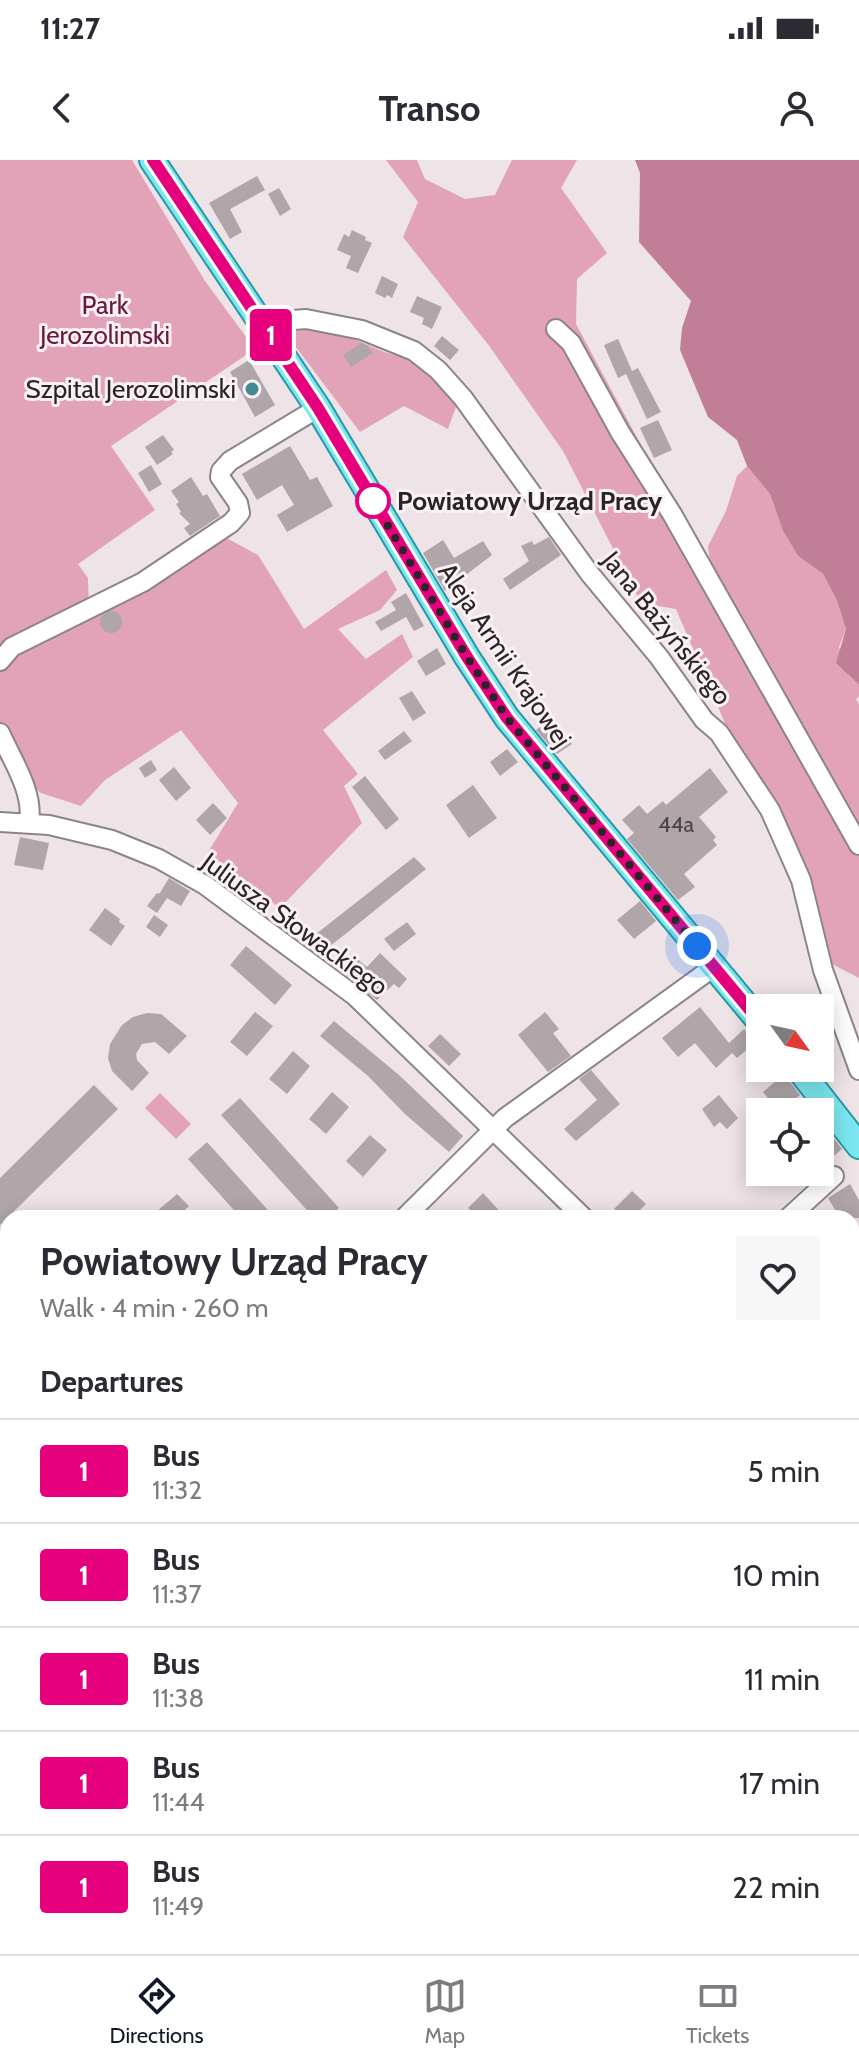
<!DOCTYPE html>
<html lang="en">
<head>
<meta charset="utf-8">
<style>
  body { margin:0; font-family:Cabin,sans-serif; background:#f7f7f7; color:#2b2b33; height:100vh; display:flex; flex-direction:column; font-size:30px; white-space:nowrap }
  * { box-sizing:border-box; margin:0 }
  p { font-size:26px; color:#7c7c81 }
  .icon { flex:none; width:44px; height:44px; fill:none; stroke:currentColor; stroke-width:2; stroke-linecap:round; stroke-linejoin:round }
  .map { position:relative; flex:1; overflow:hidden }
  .side { position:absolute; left:0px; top:1050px; width:860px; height:744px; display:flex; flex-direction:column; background:#fff; border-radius:24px 24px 0 0; box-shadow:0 4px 20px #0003 }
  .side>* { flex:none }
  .badge { padding:0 16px; border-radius:6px; font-size:28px; line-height:52px }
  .needle { width:52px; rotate:123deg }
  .tools { position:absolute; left:746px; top:834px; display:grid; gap:16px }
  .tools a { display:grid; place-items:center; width:88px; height:88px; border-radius:0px; background:#fff; box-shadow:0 4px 20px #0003; font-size:40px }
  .you { position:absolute; width:40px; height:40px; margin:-20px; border:6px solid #fff; border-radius:50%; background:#1a73e8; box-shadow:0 0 0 12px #1a73e833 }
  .map>.badge { position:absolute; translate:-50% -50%; box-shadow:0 0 0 4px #fff }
  h2 { padding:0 40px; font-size:30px; line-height:72px }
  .round { display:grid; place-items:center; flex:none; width:84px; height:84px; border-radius:0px; background:#f7f7f7 }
  .head { display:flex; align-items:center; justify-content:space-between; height:136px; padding:0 40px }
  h1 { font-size:38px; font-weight:800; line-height:60px }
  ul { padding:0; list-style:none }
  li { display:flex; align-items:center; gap:24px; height:104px; padding:0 40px; border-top:2px solid #e1e1e2 }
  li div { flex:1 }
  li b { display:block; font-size:30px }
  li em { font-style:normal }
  li .badge { min-width:88px; font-weight:700; text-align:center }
  .status { display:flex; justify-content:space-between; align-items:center; height:56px; padding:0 40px; background:#fff; direction:ltr }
  .status svg { height:22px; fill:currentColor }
  header { display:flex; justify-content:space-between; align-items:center; height:104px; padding:0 40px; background:#fff; font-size:36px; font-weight:800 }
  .menu { display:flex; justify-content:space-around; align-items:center; height:112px; border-top:2px solid #e1e1e2; background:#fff; font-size:22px; color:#7c7c81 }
  .menu a { display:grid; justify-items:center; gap:4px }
  .menu .current { color:#111827 }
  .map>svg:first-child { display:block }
  .green { fill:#e2a3b9 }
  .water { fill:#c17f97 }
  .building { fill:#b0a6a9 }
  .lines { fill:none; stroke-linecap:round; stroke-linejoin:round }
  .minor-casing { stroke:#8e8487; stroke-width:22 }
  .major-casing { stroke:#2699a4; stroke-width:28 }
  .minor { stroke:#fff; stroke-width:18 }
  .major { stroke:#7ce7f1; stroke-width:24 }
  .line-casing { stroke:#fff; stroke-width:18 }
  .line { stroke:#e6007e; stroke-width:12 }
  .walk { stroke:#292527; stroke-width:8; stroke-dasharray:0 14.4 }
  .poi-dot { fill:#428991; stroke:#fbf0f4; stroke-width:3 }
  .stop-dot { fill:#fff; stroke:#e6007e; stroke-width:4 }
  .labels { text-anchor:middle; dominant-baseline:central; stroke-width:6; stroke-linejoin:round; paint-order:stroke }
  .number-label { font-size:22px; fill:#4b4548 }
  .park-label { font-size:26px; fill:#691a3f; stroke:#fbf0f4 }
  .poi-label { font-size:26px; fill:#292527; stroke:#fbf0f4; text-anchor:end }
  .stop-label { font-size:26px; font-weight:bold; fill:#292527; stroke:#fbf0f4; text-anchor:start }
  .street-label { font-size:26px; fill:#292527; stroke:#fbf0f4 }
</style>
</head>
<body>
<div class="status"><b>11:27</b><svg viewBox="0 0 49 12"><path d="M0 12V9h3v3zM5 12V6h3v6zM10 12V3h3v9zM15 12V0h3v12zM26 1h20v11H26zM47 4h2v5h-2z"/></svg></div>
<header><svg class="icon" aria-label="back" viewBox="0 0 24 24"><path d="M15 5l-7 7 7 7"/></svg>Transo<svg class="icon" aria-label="person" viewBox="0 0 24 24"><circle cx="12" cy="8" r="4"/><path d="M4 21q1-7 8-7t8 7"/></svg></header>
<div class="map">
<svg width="859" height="1794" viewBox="0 0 859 1794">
  <rect width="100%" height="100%" fill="#eee3e6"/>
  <path class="green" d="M0,0H132L205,121L255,189L111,286L155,350L78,404L88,418L89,454L223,376L258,395L304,469L386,410L397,430L380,450L338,469L366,499L402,474L413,497L323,570L358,614L344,626L362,663L280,748L207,694L238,643L181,570L105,620L81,646L41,633L0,600Z
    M386,0H417L425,19L465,39L495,35L512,0H577L561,28L607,93L577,119L576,164L859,691V818L828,802L801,698L776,644L727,568L676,449L641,443L563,291L490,187L403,77L418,42Z
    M297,166L326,167L384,192L414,201L457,244L448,269L404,246L360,272L289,178Z
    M747,306L770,334L783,371L798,396L823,414L837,441L846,469L839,487L848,515L859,525V537L856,539L859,544V677L710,405L708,386L726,351L737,316Z
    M160,933L191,964L176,979L145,948Z
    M337,1786H551L541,1794H329Z"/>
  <path class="water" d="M635,0H859V525L836,503L846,469L837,441L823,414L798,396L783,371L770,334L747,306L737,280L708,257L680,190L682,168L691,141L639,82L640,13Z"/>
  <path class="building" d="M257,16L265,30L230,49L242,72L230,79L209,43Z
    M279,28L291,49L280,56L268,34Z
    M352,70L366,77L365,80L372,83L358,113L346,108L351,96L337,90L344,74L349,77Z
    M382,116L398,124L392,138L387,135L385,138L375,133Z
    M417,136L442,147L432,169L422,164L424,158L410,152Z
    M442,176L459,190L450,200L434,186Z
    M618,179L632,211L638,208L661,252L647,259L626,214L618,218L604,185Z
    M361,183L367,185L373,193L351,207L343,195Z
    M249,200L275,245L255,257L230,212Z
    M658,260L672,290L654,298L640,268Z
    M163,275L174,290L171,292L173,294L157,305L145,287Z
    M290,286L310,320L317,317L333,346L287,372L277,355L294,345L282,325L257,340L242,314Z
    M151,305L162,324L149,332L138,313Z
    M191,317L203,336L207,334L220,356L190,376L184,368L190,364L179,353L181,352L176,344L179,342L171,331Z
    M549,377L561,395L510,430L503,419L529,401L521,386L532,381L534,385Z
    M443,380L454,398L483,381L492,395L445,431L423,393Z
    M406,433L424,466L414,471L406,457L381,471L375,462L396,450L391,442Z
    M100 462a11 11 0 1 1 22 0a11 11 0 1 1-22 0Z
    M437,488L446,504L426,516L417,501Z
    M412,531L426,553L413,561L399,538Z
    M553,557L572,584L557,594L536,570Z
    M404,571L412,581L385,600L378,591Z
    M507,589L518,602L500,616L490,602Z
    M151,600L157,610L145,618L139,608Z
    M174,607L191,628L176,641L159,620Z
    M710,608L728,632L699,657L716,677L713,680L717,685L684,714L695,727L678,740L627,679L634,673L622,660L639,645L647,654L663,641L666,645Z
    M365,616L399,659L386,670L352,627Z
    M473,625L497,658L469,678L446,645Z
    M213,643L227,658L210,675L196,660Z
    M20,677L49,683L43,710L14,705Z
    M414,697L426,709L348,772L330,786L316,774Z
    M169,718L190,731L181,746L167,738L157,753L147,746L156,734L160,733Z
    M640,741L656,761L634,779L617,760Z
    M105,748L120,759L119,762L125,766L111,786L89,770Z
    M154,755L168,765L160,777L146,767Z
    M407,762L416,774L394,791L384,779Z
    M246,786L292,825L275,845L230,805Z
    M380,793L407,819L399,828L394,824L377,840L343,812L355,797L367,807Z
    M700,847L729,883L744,869L756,882L737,898L732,893L716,908L695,883L678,897L662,878Z
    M255,852L273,866L247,896L230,882Z
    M545,852L559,869L553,873L571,896L548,912L518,875Z
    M147,853L161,854L187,876L169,894L155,882L142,884L136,894L137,900L149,913L132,931L112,911L108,898L110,884L122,865L133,857Z
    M334,861L399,915L463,976L449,992L405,954L368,916L320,876Z
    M440,874L461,894L449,906L428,886Z
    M293,891L310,906L287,934L269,919Z
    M591,910L620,944L576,981L564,969L597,940L579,919Z
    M784,914L800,935L784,949L780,944L777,949L763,932Z
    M94,925L118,949L0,1065V1018Z
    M332,932L349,947L326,974L309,959Z
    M719,935L738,958L727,969L720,962L714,967L702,949Z
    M240,938L339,1048L329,1058H314L221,955Z
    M820,960L842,989L820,1008Z
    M370,975L387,990L363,1017L346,1001Z
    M207,982L275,1058H241L188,999Z
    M850,1024L859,1040V1058H840L828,1038Z
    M632,1031L646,1044L632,1058H623L614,1049Z
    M483,1033L506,1058H478L468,1048Z
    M177,1034L189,1046L177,1058H149Z"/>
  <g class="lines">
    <defs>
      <path id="minor" d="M556,169L571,183L620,272L672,354L859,685
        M268,171L293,160L306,159L362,170L414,191L438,210L463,238L590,414L659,497L704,560L719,573L770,650L801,720L823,810L859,910
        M0,501L12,487L143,422L231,363L240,353L238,343L220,317L221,311L230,301L318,248
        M0,573C12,600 34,632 29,662
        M0,662L49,665L112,680L159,699L205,725L355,836L584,1058
        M404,1058L505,958L715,806
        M788,1058L834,1016
        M852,1334L859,1341
        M0,1534L8,1547
        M852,1746L859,1753
        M159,1786L164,1794
        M633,1786L641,1794
        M92,1794L102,1786
        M310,1794L318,1786
        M558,1794L569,1786
        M781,1794L789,1786"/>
      <path id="major" d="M152,0L318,248L467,497L507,558L760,862
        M798,908L859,986"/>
    </defs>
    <use href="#minor" class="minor-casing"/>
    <use href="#major" class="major-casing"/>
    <use href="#minor" class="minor"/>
    <use href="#major" class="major"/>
  </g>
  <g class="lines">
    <defs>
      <path id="line" d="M153,0L318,248L467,497L507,558L760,862"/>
    </defs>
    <use href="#line" class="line-casing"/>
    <use href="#line" class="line"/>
    <path class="walk" d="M373,341L467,497L507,558L697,786"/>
  </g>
  <circle class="poi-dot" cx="252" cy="229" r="8"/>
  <circle class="stop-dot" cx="373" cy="341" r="16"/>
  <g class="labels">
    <g class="number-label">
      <text x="676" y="664">44a</text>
    </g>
    <g class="park-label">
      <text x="105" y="145">Park<tspan x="105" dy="30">Jerozolimski</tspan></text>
    </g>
    <g class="poi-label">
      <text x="236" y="229">Szpital Jerozolimski</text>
    </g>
    <g class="stop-label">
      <text x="397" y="341">Powiatowy Urząd Pracy</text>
    </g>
    <g class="street-label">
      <text transform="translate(667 468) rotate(51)">Jana Bażyńskiego</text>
      <text transform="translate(505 495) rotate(56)">Aleja Armii Krajowej</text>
      <text transform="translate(295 764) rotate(36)">Juliusza Słowackiego</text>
    </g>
  </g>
</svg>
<div class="tools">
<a><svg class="needle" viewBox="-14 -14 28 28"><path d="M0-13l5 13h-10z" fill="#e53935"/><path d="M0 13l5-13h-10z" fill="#7c7c81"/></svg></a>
<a><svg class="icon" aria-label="locate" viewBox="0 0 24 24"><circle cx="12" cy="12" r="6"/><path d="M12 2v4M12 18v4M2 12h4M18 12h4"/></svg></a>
</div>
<div class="you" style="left:697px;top:786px"></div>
<b class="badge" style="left:271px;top:175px;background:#e6007e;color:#fff">1</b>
<section class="side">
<div class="head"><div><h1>Powiatowy Urząd Pracy</h1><p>Walk · 4 min · 260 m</p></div><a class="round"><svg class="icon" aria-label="heart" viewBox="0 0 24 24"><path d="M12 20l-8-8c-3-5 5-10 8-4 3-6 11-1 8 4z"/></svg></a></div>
<h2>Departures</h2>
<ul>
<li><span class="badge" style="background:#e6007e;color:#fff">1</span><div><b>Bus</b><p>11:32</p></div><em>5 min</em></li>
<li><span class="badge" style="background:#e6007e;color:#fff">1</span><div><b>Bus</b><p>11:37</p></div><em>10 min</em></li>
<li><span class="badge" style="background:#e6007e;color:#fff">1</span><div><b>Bus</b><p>11:38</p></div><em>11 min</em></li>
<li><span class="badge" style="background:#e6007e;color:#fff">1</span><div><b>Bus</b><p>11:44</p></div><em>17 min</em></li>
<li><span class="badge" style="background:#e6007e;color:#fff">1</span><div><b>Bus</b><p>11:49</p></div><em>22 min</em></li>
</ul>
</section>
</div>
<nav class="menu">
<a class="current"><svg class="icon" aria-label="directions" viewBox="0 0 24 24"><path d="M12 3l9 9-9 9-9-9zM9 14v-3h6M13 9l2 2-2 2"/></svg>Directions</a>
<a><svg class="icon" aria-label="map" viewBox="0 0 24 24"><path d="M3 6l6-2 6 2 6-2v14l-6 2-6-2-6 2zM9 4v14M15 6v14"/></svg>Map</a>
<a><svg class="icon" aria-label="tickets" viewBox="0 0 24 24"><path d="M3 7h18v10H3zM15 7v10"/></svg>Tickets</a>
</nav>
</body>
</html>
